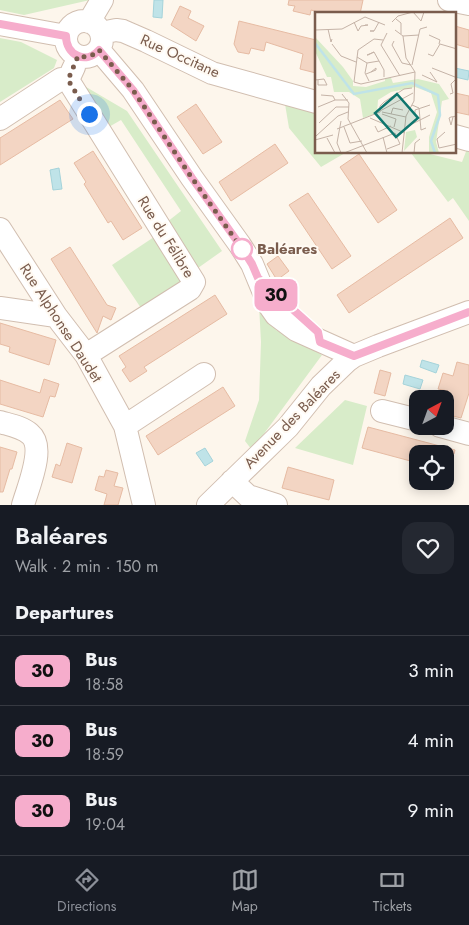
<!DOCTYPE html>
<html lang="en">
<head>
<meta charset="utf-8">
<style>
  body { margin:0; font-family:Jost,sans-serif; background:#242831; color:#f1f3f6; height:100vh; display:flex; flex-direction:column; font-size:19px; white-space:nowrap }
  * { box-sizing:border-box; margin:0 }
  p { font-size:16px; color:#9ea1a6 }
  .icon { flex:none; width:28px; height:28px; fill:none; stroke:currentColor; stroke-width:2; stroke-linecap:round; stroke-linejoin:round }
  .map { position:relative; height:505px; overflow:hidden }
  .drawer { display:flex; flex-direction:column; background:#171b24; flex:1 }
  .drawer>* { flex:none }
  .badge { padding:0 10px; border-radius:8px; font-size:18px; line-height:32px }
  .needle { width:32px; rotate:41deg }
  .tools { position:absolute; left:409px; top:390px; display:grid; gap:10px }
  .tools a { display:grid; place-items:center; width:45px; height:45px; border-radius:10px; background:#171b24; box-shadow:0 2px 12px #0003; font-size:25px }
  .you { position:absolute; width:25px; height:25px; margin:-12px; border:4px solid #fff; border-radius:50%; background:#1a73e8; box-shadow:0 0 0 8px #1a73e833 }
  .map>.badge { position:absolute; translate:-50% -50%; box-shadow:0 0 0 2px #fff }
  h2 { padding:0 15px; font-size:19px; line-height:45px }
  .round { display:grid; place-items:center; flex:none; width:52px; height:52px; border-radius:15px; background:#242831 }
  .overview { display:flex; align-items:center; justify-content:space-between; height:85px; padding:0 15px }
  h1 { font-size:24px; font-weight:600; line-height:38px }
  ul { padding:0; list-style:none }
  li { display:flex; align-items:center; gap:15px; height:70px; padding:0 15px; border-top:1px solid #363941 }
  li div { flex:1 }
  li b { display:block; font-size:19px }
  li em { font-style:normal }
  li .badge { min-width:55px; font-weight:700; text-align:center }
  .menu { display:flex; justify-content:space-around; align-items:center; height:70px; border-top:1px solid #363941; background:#171b24; font-size:14px; color:#9ea1a6 }
  .menu a { display:grid; justify-items:center; gap:2px }
  .menu .selected { color:#8c9099 }
  .map>svg:first-child { display:block }
  .green { fill:#d8ecc9 }
  .water { fill:#bfe3e8; stroke:#a5d3da }
  .building { fill:#f3d5c3; stroke:#e6bba3 }
  .lines { fill:none; stroke-linecap:round; stroke-linejoin:round }
  .minor-casing { stroke:#d1beb0; stroke-width:24 }
  .minor { stroke:#fff; stroke-width:22 }
  .line-casing { stroke:#fff; stroke-width:11 }
  .line { stroke:#f6adcc; stroke-width:8 }
  .walk { stroke:#7a5c4d; stroke-width:5; stroke-dasharray:0 9 }
  .stop-dot { fill:#fff; stroke:#f6adcc; stroke-width:2.5 }
  .labels { text-anchor:middle; dominant-baseline:central; stroke-width:4; stroke-linejoin:round; paint-order:stroke }
  .street-label { font-size:15px; fill:#7a5c4d; stroke:#fffaf3 }
  .stop-label { font-size:15px; font-weight:bold; fill:#7a5c4d; stroke:#fffaf3; text-anchor:start }
  .inset-river { fill:none; stroke:#bfe3e8; stroke-width:2.5 }
  .inset-road { fill:none; stroke:#c5b3a7; stroke-width:1 }
  .view { fill:#0f766e; fill-opacity:0.15; stroke:#0f766e; stroke-width:2.5 }
  .inset-edge { fill:none; stroke:#7a5c4d; stroke-width:2.5 }
</style>
</head>
<body>
<div class="map">
<svg width="469" height="505" viewBox="0 0 469 505">
  <rect width="100%" height="100%" fill="#fdf6ec"/>
  <path class="green" d="M0,0H90L24,15L0,10Z
    M0,38L21,42L57,60L54,68L0,102Z
    M81,84L127,111L222,251L198,268L167,222L181,211L121,120L107,128Z
    M285,104L316,112V152L345,153L321,167L289,128Z
    M467,149H469V221L453,198L448,202L411,153H426L462,162Z
    M154,237L185,284L143,311L112,265Z
    M259,305L276,330L322,355L252,450L245,441L259,400L261,342Z
    M345,400L367,406L353,465L295,448Z"/>
  <path class="water" d="M154,0H163L162,18L153,17Z
    M455,68L469,71L468,80L455,77Z
    M59,168L62,189L53,190L50,170Z
    M422,360L439,365L436,373L420,367Z
    M405,375L423,380L420,389L403,384Z
    M205,448L213,461L205,466L196,453Z"/>
  <path class="building" d="M289,0H363L360,14H326L311,10L310,15L293,11L295,6L288,5Z
    M180,6L191,11L188,18L204,26L196,41L171,25Z
    M239,21L316,40V73L300,69L303,54L266,42L264,51L251,48L249,54L238,52L234,44Z
    M455,26L469,30V48L455,44Z
    M455,93L469,96V115L455,112Z
    M60,100L73,119L0,165V138Z
    M196,104L222,142L203,154L177,117Z
    M275,144L288,163L231,201L219,182Z
    M93,151L142,228L123,240L111,221L108,223L84,184L86,182L74,163Z
    M359,154L397,210L378,223L340,167Z
    M308,193L351,256L332,269L289,205Z
    M450,218L463,238L349,313L337,295Z
    M70,247L107,305L116,308L111,320L103,316L97,333L51,259Z
    M278,256L289,271L277,280L267,264Z
    M215,295L227,314L144,367L147,371L130,382L122,370L126,367L119,356Z
    M0,323L56,340L49,365L9,352L10,347L0,344Z
    M457,362L469,365V393L461,418L445,414V402L448,391L438,389L443,373L453,376Z
    M380,370L391,373L385,396L374,393Z
    M44,379L59,384L55,397L50,396L43,417L0,404V380L40,393Z
    M223,387L235,406L158,455L146,436Z
    M368,427L455,450L454,454H418V463L362,448Z
    M67,443L82,448L72,483L52,477L56,464L60,466Z
    M0,447L17,452L12,469H10L3,492H0Z
    M288,467L334,480L329,500L282,488Z
    M106,470L118,473L114,486L123,488L118,505H104L107,494L95,490L99,476L104,477Z"/>
  <g class="lines">
    <defs>
      <path id="minor" d="M449,0L469,4
        M66 39a18 18 0 1 1 36 0a18 18 0 1 1-36 0Z
        M89,22L102,0
        M0,24L66,36
        M101,33L116,30L123,31L146,41L212,73L316,102
        M99,50L133,90L192,178L240,245L252,264L269,305L276,315L296,330L354,356
        M68,80L194,282L190,289L86,355
        M0,119L61,79L68,80L74,67
        M455,136L469,140
        M0,229L56,316L86,355L125,426L144,505
        M0,308L56,316
        M382,411L418,420
        M0,422C10,425 22,427 30,434C46,447 28,487 23,505
        M125,426L204,374
        M440,426L469,434
        M232,481L248,496L276,505
        M208,505L288,427L321,386L347,361L354,356L378,346L469,312"/>
    </defs>
    <use href="#minor" class="minor-casing"/>
    <use href="#minor" class="minor"/>
  </g>
  <g class="lines">
    <defs>
      <path id="line" d="M0,24L66,36C66,55 86,65 99,50L133,90L192,178L240,245L252,264L258,278L318,332L320,342L354,356L469,312"/>
    </defs>
    <use href="#line" class="line-casing"/>
    <use href="#line" class="line"/>
    <path class="walk" d="M89,114L68,80L78,56C87,58 93,56 99,50L133,90L192,178L242,249"/>
  </g>
  <circle class="stop-dot" cx="242" cy="249" r="10"/>
  <g class="labels">
    <g class="street-label">
      <text transform="translate(180 56) rotate(24)">Rue Occitane</text>
      <text transform="translate(166 237) rotate(58)">Rue du Félibre</text>
      <text transform="translate(61 323) rotate(57)">Rue Alphonse Daudet</text>
      <text transform="translate(292 419) rotate(-46)">Avenue des Baléares</text>
    </g>
    <g class="stop-label">
      <text x="257" y="249">Baléares</text>
    </g>
  </g>
  <g transform="translate(315 12)">
    <rect width="141" height="141" fill="#fdf6ec"/>
    <path d="M0,25L28,55L38,69V74L51,75L70,69V66H76L78,71L103,67L124,72L134,87L127,89L121,130L124,141H114V125L122,100L116,81L100,75L76,80L63,88L62,101L48,106L45,87L34,80H19L16,65H12L0,39ZM100,118L102,125L89,139L91,120Z" fill="#d8ecc9"/>
    <path class="inset-river" d="M0,31L39,82L97,71L123,83L125,103L116,129L120,141"/>
    <path class="inset-road" d="M98,0L106,9L109,0M81,7L86,11V22M39,10L43,19L46,14L53,13H50M77,10L83,4L98,0M13,17L16,30L17,27M0,18L27,17L50,5L70,13M80,18L88,24L91,46L100,60M59,19H55H59L64,10M72,21L66,33L85,64M114,23L125,28L124,32M88,24L104,23M68,28L59,27L43,38L39,70L46,72L100,60M79,29L77,33L87,51L96,53M17,32L26,44L41,50M59,40L52,43H53L59,40L69,58V65M113,42L118,44L125,32L142,37M42,45L52,51L64,49M52,51L50,61L54,69M97,53L105,17L112,15M117,56L140,65M51,62L61,58V56L56,60M107,63L122,70L115,60M0,68L9,67L12,73H3V68M27,82L34,91L33,107L52,141M135,82L138,81L136,72L141,67M6,83L18,84L20,88M97,93L104,96L106,118L111,116M3,95L20,88H33M65,99L98,81M65,100V94L69,90L89,77L97,76M67,100L91,105M67,102L81,107L79,115M76,102L78,96L88,98M100,102V98L115,93M138,105L136,113L134,106L136,105L142,104M55,106L90,121M26,109L22,131L26,141M4,111L21,95H34M60,114L63,120L76,114M29,115L35,131L47,129M91,115L115,103M22,117L65,100M130,120L122,127L124,136L142,132M1,124L23,104L33,100M68,125L72,141M12,126L20,141M0,128L18,123M29,141L80,121L85,132L72,137M87,141L91,104L99,89L100,60M99,141L100,131L105,127"/>
    <path class="view" d="M82,82L103,106L81,125L60,101Z"/>
    <rect width="141" height="141" class="inset-edge"/>
  </g>
</svg>
<div class="tools">
<a><svg class="needle" viewBox="-14 -14 28 28"><path d="M0-13l5 13h-10z" fill="#e53935"/><path d="M0 13l5-13h-10z" fill="#9ea1a6"/></svg></a>
<a><svg class="icon" aria-label="locate" viewBox="0 0 24 24"><circle cx="12" cy="12" r="6"/><path d="M12 2v4M12 18v4M2 12h4M18 12h4"/></svg></a>
</div>
<div class="you" style="left:89px;top:114px"></div>
<b class="badge" style="left:276px;top:295px;background:#f6adcc;color:#111">30</b>
</div>
<section class="drawer">
<div class="overview"><div><h1>Baléares</h1><p>Walk · 2 min · 150 m</p></div><a class="round"><svg class="icon" aria-label="heart" viewBox="0 0 24 24"><path d="M12 20l-8-8c-3-5 5-10 8-4 3-6 11-1 8 4z"/></svg></a></div>
<h2>Departures</h2>
<ul>
<li><span class="badge" style="background:#f6adcc;color:#111">30</span><div><b>Bus</b><p>18:58</p></div><em>3 min</em></li>
<li><span class="badge" style="background:#f6adcc;color:#111">30</span><div><b>Bus</b><p>18:59</p></div><em>4 min</em></li>
<li><span class="badge" style="background:#f6adcc;color:#111">30</span><div><b>Bus</b><p>19:04</p></div><em>9 min</em></li>
</ul>
</section>
<nav class="menu">
<a class="selected"><svg class="icon" aria-label="directions" viewBox="0 0 24 24"><path d="M12 3l9 9-9 9-9-9zM9 14v-3h6M13 9l2 2-2 2"/></svg>Directions</a>
<a><svg class="icon" aria-label="map" viewBox="0 0 24 24"><path d="M3 6l6-2 6 2 6-2v14l-6 2-6-2-6 2zM9 4v14M15 6v14"/></svg>Map</a>
<a><svg class="icon" aria-label="tickets" viewBox="0 0 24 24"><path d="M3 7h18v10H3zM15 7v10"/></svg>Tickets</a>
</nav>
</body>
</html>
